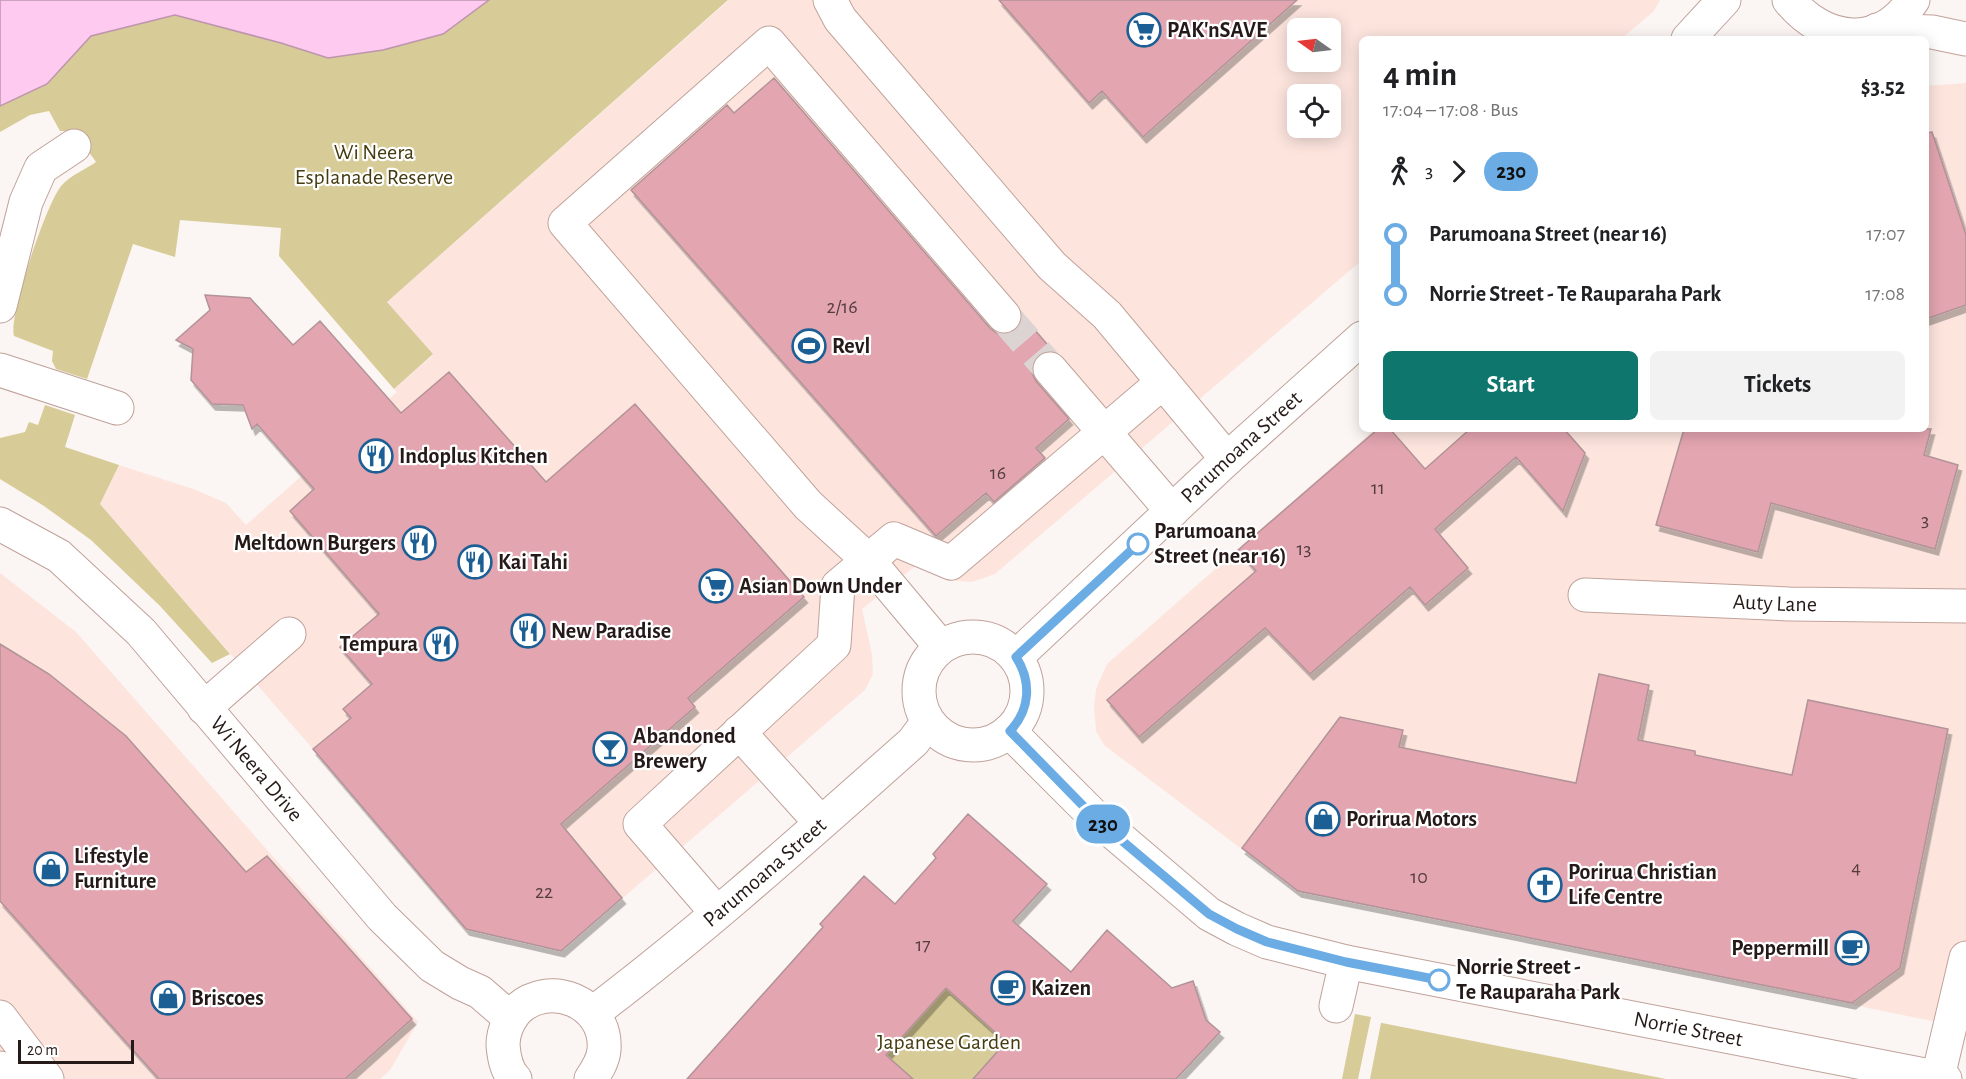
<!DOCTYPE html>
<html lang="en">
<head>
<meta charset="utf-8">
<style>
  body { margin:0; font-family:"Alegreya Sans",sans-serif; background:#f2f2f2; color:#202124; height:100vh; display:flex; flex-direction:column; font-size:22px; white-space:nowrap }
  * { box-sizing:border-box; margin:0 }
  p { font-size:20px; color:#757577 }
  .icon { flex:none; width:33px; height:33px; fill:none; stroke:currentColor; stroke-width:2; stroke-linecap:round; stroke-linejoin:round }
  .map { position:relative; flex:1; overflow:hidden }
  .details { position:absolute; left:1359px; top:36px; width:570px; height:396px; display:flex; flex-direction:column; background:#fff; border-radius:9px; box-shadow:0 3px 15px #0003 }
  .details>* { flex:none }
  .badge { padding:0 12px; border-radius:20px; font-size:21px; line-height:39px }
  .needle { width:39px; rotate:284deg }
  .tools { position:absolute; left:1287px; top:18px; display:grid; gap:12px }
  .tools a { display:grid; place-items:center; width:54px; height:54px; border-radius:9px; background:#fff; box-shadow:0 3px 15px #0003; font-size:30px }
  .scale { position:absolute; left:18px; bottom:15px; width:116px; box-sizing:border-box; padding-left:6px; border:3px solid #251a17; border-top:0; font-size:16px; line-height:21px; white-space:nowrap; color:#251a17; -webkit-text-stroke:4px #fff; paint-order:stroke }
  .map>.badge { position:absolute; translate:-50% -50%; box-shadow:0 0 0 3px #fff }
  .legs { display:flex; align-items:center; gap:9px; height:66px; padding:0 24px; font-size:20px }
  .legs p { margin-inline-start:auto }
  .overview { display:flex; align-items:center; justify-content:space-between; height:102px; padding:0 24px }
  h1 { font-size:33px; font-weight:700; line-height:45px }
  .primary-button { display:flex; gap:12px; margin-top:auto; padding:12px 24px }
  .primary-button a { flex:1; height:69px; border-radius:9px; background:#0f766e; color:#fff; font-size:24px; font-weight:700; line-height:69px; text-align:center }
  .primary-button a+a { background:#f2f2f2; color:#202124 }
  ul { padding:0 24px; list-style:none }
  li { display:flex; align-items:center; gap:21px; height:60px; font-size:22px }
  li i { display:grid; place-items:center; width:9px; height:100%; margin:0 8px; background:currentColor }
  li i::after { content:''; width:15px; height:15px; margin:-8px; border:4px solid; border-radius:50%; background:#fff }
  li p { margin-inline-start:auto }
  li:first-child i { background:linear-gradient(#0000 50%,currentColor 0) }
  li:last-child i { background:linear-gradient(currentColor 50%,#0000 0) }
  .map>svg:first-child { display:block }
  .built { fill:#fde5de; fill-rule:evenodd }
  .green { fill:#d7cb97 }
  .water { fill:#fecaef; stroke:#bd95ae; stroke-width:1.5 }
  .building { fill:#e3a5b0; stroke:#b19398; stroke-width:1.5; filter:url(#shadow) }
  .lines { fill:none; stroke-linecap:round; stroke-linejoin:round }
  .minor-tunnel { stroke:#dbd4d2; stroke-width:33; stroke-dasharray:33 16; stroke-linecap:butt }
  .minor-casing { stroke:#c0a29a; stroke-width:35 }
  .major-casing { stroke:#c0a29a; stroke-width:35 }
  .minor { stroke:#fff; stroke-width:33 }
  .major { stroke:#fff; stroke-width:33 }
  .line-1-casing { stroke:#fff; stroke-width:14 }
  .line-1 { stroke:#6cace4; stroke-width:9 }
  .stop-1-dot { fill:#fff; stroke:#6cace4; stroke-width:3 }
  .labels { text-anchor:middle; dominant-baseline:central; stroke-width:4.5; stroke-linejoin:round; paint-order:stroke }
  .number-label { font-size:20px; fill:#543d3d }
  .poi-label { font-size:22px; font-weight:bold; fill:#251a17; stroke:#fff; text-anchor:start }
  .park-label { font-size:22px; fill:#453b0f; stroke:#fff }
  .street-label { font-size:22px; fill:#251a17; stroke:#fff }
  .stop-label { font-size:22px; font-weight:bold; fill:#251a17; stroke:#fff; text-anchor:start }
</style>
</head>
<body>
<div class="map">
<svg width="1966" height="1079" viewBox="0 0 1966 1079">
  <defs>
    <filter id="shadow"><feDropShadow dx="3.5" dy="6" stdDeviation="0" flood-color="#0004"/></filter>
  </defs>
  <rect width="100%" height="100%" fill="#fbf5f3"/>
  <path class="built" d="M729,0H1660L1654,11L1621,39H1362V260L995,574L972,582L947,580L918,564L862,609L872,655L873,674L865,690L561,951L313,749L100,504L119,465L196,490L226,503L246,525L389,399L397,392L394,389L433,355L387,302ZM1298,28H1330V62H1298ZM1298,94H1330V128H1298Z
    M1966,83V1028L1297,891L1104,745L1096,731L1094,708L1096,689L1107,664L1375,429H1926V86Z
    M0,573L76,632L418,1022L390,1070L380,1079H0Z"/>
  <path class="green" d="M0,0H728L387,302L433,354L394,389L279,256L281,228L180,220L175,257L133,244L87,379L56,369L52,361L53,351L14,336C8,317 47,201 62,185C70,176 86,169 96,162L74,131H60L49,111L30,115L0,132Z
    M45,405L75,415L65,447L119,465L100,504L230,654L212,663L160,606L91,540L44,506L0,479V438L25,432L29,422L38,425Z
    M946,988L1006,1042L973,1079H913L886,1055Z
    M1355,1014L1371,1017L1358,1079H1342Z
    M1381,1023H1382L1666,1079H1370Z"/>
  <path class="water" d="M0,0H489L443,34L383,50L328,58L281,43L175,15L91,36L47,84L0,106Z"/>
  <path class="building" d="M999,0H1297L1143,137L1102,91L1089,103Z
    M774,78L990,328L998,334H1008L1017,330L1021,323L1022,315L1053,351H1046L1037,355L1032,363V373L1036,381L1069,419L1036,448L1045,458L994,502L986,493L936,536L631,190L727,105L734,113Z
    M1932,132L1966,235V305L1926,319V133Z
    M205,295L250,298L293,345L320,321L401,413L449,372L546,482L635,404L804,597L688,698L695,707L561,824L622,898L561,951L466,929L313,749L351,718L343,709L372,684L340,647L379,614L290,511L314,489L257,424L252,429L243,405L212,404L191,380L193,349L176,340L210,310Z
    M1378,429H1390L1425,469L1470,429H1564L1585,453L1563,511L1516,457L1435,529L1468,568L1425,605L1410,587L1310,674L1265,628L1139,737L1107,700L1256,571L1238,550Z
    M1684,429H1931L1924,455L1958,465L1935,549L1771,503L1758,552L1656,525Z
    M0,644L49,674L126,736L246,872L267,856L412,1019L345,1079H159L0,901Z
    M1599,674L1649,685L1638,740L1695,751V755L1792,775L1808,700L1948,729L1900,968L1852,1003L1298,891L1242,848L1340,717L1403,730L1399,747L1576,783Z
    M968,814L1047,884L1013,921L1071,972L1107,930L1172,988L1193,981L1206,1020L1220,1032L1176,1079H973L1006,1042L946,988L886,1055L913,1079H687L823,927L820,924L864,876L895,904L936,858L933,854Z"/>
  <g class="lines">
    <path class="minor-tunnel" d="M1004,316L1050,369"/>
    <defs>
      <g id="minor">
        <path d="M830,0L840,19L1052,266L1107,315L1227,459"/>
        <path d="M0,306L26,202L41,168L74,146"/>
        <path d="M1050,369L1172,511"/>
        <path d="M0,370L117,408"/>
        <path id="s1" d="M0,524L59,556L141,632L382,917L432,966L460,983L480,992L510,1018"/>
        <path id="s2" d="M1585,595L1789,604L1966,606"/>
        <path d="M941,647L868,560L808,505L565,223L769,43L1004,316"/>
        <path d="M204,708L289,634"/>
        <path id="s3" d="M1009,731L1095,817L1209,914L1237,929L1267,942L1346,962L1945,1079"/>
        <path d="M739,732L821,823"/>
        <path d="M717,913L640,824L834,645L838,586L894,539L951,563L1163,382"/>
        <path d="M1336,1006L1346,962"/>
        <path d="M0,1017L47,1079"/>
        <path d="M0,1068L39,1079"/>
        <path d="M1938,1077L1966,958"/>
      </g>
      <g id="major">
        <path d="M1789,0C1824,43 1880,50 1913,0"/>
        <path d="M1877,30L1932,32L1966,39"/>
        <path d="M1688,39L1724,0"/>
        <circle cx="973" cy="691" r="54"/>
        <path id="s4" d="M1016,657L1227,459L1362,338"/>
        <path id="s5" d="M593,1013C704,929 808,835 913,742L928,722"/>
        <path d="M515,1079C506,1070 504,1057 503,1045C503,1032 508,1021 516,1011C548,978 608,1002 604,1050C603,1061 597,1070 591,1079"/>
      </g>
    </defs>
    <use href="#minor" class="minor-casing"/>
    <use href="#major" class="major-casing"/>
    <use href="#minor" class="minor"/>
    <use href="#major" class="major"/>
  </g>
  <g class="lines">
    <defs>
      <path id="line-1" d="M1138,544L1016,657C1032,682 1030,710 1010,731L1095,818L1209,914L1237,929L1267,942L1346,962L1439,980"/>
    </defs>
    <use href="#line-1" class="line-1-casing"/>
    <use href="#line-1" class="line-1"/>
  </g>
  <defs>
    <symbol id="supermarket-ring" viewBox="-11 -11 22 22"><circle r="9.5" fill="#fff" stroke="#1c5f95" stroke-width="1.5"/><path d="M-6-5.5h2.5l.6 2H6L4.5 2H-2.5L-4.4-4H-6ZM-1.5 3.2a1.3 1.3 0 1 0 .1 0ZM3 3.2a1.3 1.3 0 1 0 .1 0Z" fill="#1c5f95"/></symbol>
    <symbol id="stadium-ring" viewBox="-11 -11 22 22"><circle r="9.5" fill="#fff" stroke="#1c5f95" stroke-width="1.5"/><path d="M0-5a6.5 5 0 1 0 0 10a6.5 5 0 1 0 0-10ZM-3.5-1.8h7v3.6h-7Z" fill="#1c5f95"/></symbol>
    <symbol id="restaurant-ring" viewBox="-11 -11 22 22"><circle r="9.5" fill="#fff" stroke="#1c5f95" stroke-width="1.5"/><path d="M-5-6h1v4h1v-4h1v4h1v-4h1v5L-1.5 .5V6h-2V.5L-5-1ZM5-6V6H3V1.5H1.5Q1.5-4 5-6Z" fill="#1c5f95"/></symbol>
    <symbol id="bar-ring" viewBox="-11 -11 22 22"><circle r="9.5" fill="#fff" stroke="#1c5f95" stroke-width="1.5"/><path d="M-6-5H6L.8 .8V4.5H3.5V6h-7V4.5H-.8V.8Z" fill="#1c5f95"/></symbol>
    <symbol id="shop-ring" viewBox="-11 -11 22 22"><circle r="9.5" fill="#fff" stroke="#1c5f95" stroke-width="1.5"/><path d="M-5-2.5h2.3a2.7 3.5 0 0 1 5.4 0H5L5.5 6h-11ZM-1.5-2.5h3a1.5 2.3 0 0 0-3 0Z" fill="#1c5f95"/></symbol>
    <symbol id="church-ring" viewBox="-11 -11 22 22"><circle r="9.5" fill="#fff" stroke="#1c5f95" stroke-width="1.5"/><path d="M-1.2-6h2.4v3.5h3.3v2.4h-3.3V6h-2.4V-.1h-3.3v-2.4h3.3Z" fill="#1c5f95"/></symbol>
    <symbol id="cafe-ring" viewBox="-11 -11 22 22"><circle r="9.5" fill="#fff" stroke="#1c5f95" stroke-width="1.5"/><path d="M-5.5-4.5H6V0H3Q3 3.5 0 3.5H-2.5Q-5.5 3.5-5.5 0ZM3-3.2v2h1.7v-2ZM-6 4.5H4V6H-6Z" fill="#1c5f95"/></symbol>
  </defs>
  <g fill-rule="evenodd">
    <use href="#supermarket-ring" x="1125" y="11" width="38" height="38"/>
    <use href="#stadium-ring" x="790" y="327" width="38" height="38"/>
    <use href="#restaurant-ring" x="357" y="437" width="38" height="38"/>
    <use href="#restaurant-ring" x="400" y="524" width="38" height="38"/>
    <use href="#restaurant-ring" x="456" y="543" width="38" height="38"/>
    <use href="#supermarket-ring" x="697" y="567" width="38" height="38"/>
    <use href="#restaurant-ring" x="509" y="612" width="38" height="38"/>
    <use href="#restaurant-ring" x="422" y="625" width="38" height="38"/>
    <use href="#bar-ring" x="591" y="730" width="38" height="38"/>
    <use href="#shop-ring" x="1304" y="800" width="38" height="38"/>
    <use href="#shop-ring" x="32" y="850" width="38" height="38"/>
    <use href="#church-ring" x="1526" y="866" width="38" height="38"/>
    <use href="#cafe-ring" x="1833" y="929" width="38" height="38"/>
    <use href="#cafe-ring" x="989" y="969" width="38" height="38"/>
    <use href="#shop-ring" x="149" y="979" width="38" height="38"/>
  </g>
  <g class="stop-1-dot">
    <circle cx="1138" cy="544" r="10"/>
    <circle cx="1439" cy="980" r="10"/>
  </g>
  <g class="labels">
    <g class="number-label">
      <text x="842" y="307">2/16</text>
      <text x="998" y="473">16</text>
      <text x="1378" y="488">11</text>
      <text x="1925" y="520">3</text>
      <text x="1304" y="549">13</text>
      <text x="1856" y="868">4</text>
      <text x="1419" y="877">10</text>
      <text x="544" y="892">22</text>
      <text x="923" y="945">17</text>
    </g>
    <g class="poi-label">
      <text x="1167" y="30">PAK'nSAVE</text>
      <text x="832" y="346">Revl</text>
      <text x="399" y="456">Indoplus Kitchen</text>
      <text x="396" y="543" text-anchor="end">Meltdown Burgers</text>
      <text x="498" y="562">Kai Tahi</text>
      <text x="739" y="586">Asian Down Under</text>
      <text x="551" y="631">New Paradise</text>
      <text x="418" y="644" text-anchor="end">Tempura</text>
      <text x="633" y="736">Abandoned<tspan x="633" dy="25">Brewery</tspan></text>
      <text x="1346" y="819">Porirua Motors</text>
      <text x="74" y="856">Lifestyle<tspan x="74" dy="25">Furniture</tspan></text>
      <text x="1568" y="872">Porirua Christian<tspan x="1568" dy="25">Life Centre</tspan></text>
      <text x="1829" y="948" text-anchor="end">Peppermill</text>
      <text x="1031" y="988">Kaizen</text>
      <text x="191" y="998">Briscoes</text>
    </g>
    <g class="park-label">
      <text x="374" y="152">Wi Neera<tspan x="374" dy="25">Esplanade Reserve</tspan></text>
      <text x="949" y="1042">Japanese Garden</text>
    </g>
    <g class="street-label">
      <text stroke="none"><textPath href="#s4" startOffset="308">Parumoana Street</textPath></text>
      <text stroke="none"><textPath href="#s2" startOffset="190">Auty Lane</textPath></text>
      <text stroke="none"><textPath href="#s1" startOffset="358">Wi Neera Drive</textPath></text>
      <text stroke="none"><textPath href="#s5" startOffset="222">Parumoana Street</textPath></text>
      <text stroke="none"><textPath href="#s3" startOffset="766">Norrie Street</textPath></text>
    </g>
    <g class="stop-label">
      <text x="1154" y="531">Parumoana<tspan x="1154" dy="25">Street (near 16)</tspan></text>
      <text x="1456" y="967">Norrie Street -<tspan x="1456" dy="25">Te Rauparaha Park</tspan></text>
    </g>
  </g>
</svg>
<div class="tools">
<a><svg class="needle" viewBox="-14 -14 28 28"><path d="M0-13l5 13h-10z" fill="#e53935"/><path d="M0 13l5-13h-10z" fill="#757577"/></svg></a>
<a><svg class="icon" aria-label="locate" viewBox="0 0 24 24"><circle cx="12" cy="12" r="6"/><path d="M12 2v4M12 18v4M2 12h4M18 12h4"/></svg></a>
</div>
<div class="scale">20 m</div>
<b class="badge" style="left:1103px;top:824px;background:#6cace4;color:#111">230</b>
<section class="details">
<div class="overview"><div><h1>4 min</h1><p>17:04 – 17:08 · Bus</p></div><b>$3.52</b></div>
<div class="legs"><svg class="icon" aria-label="walk" viewBox="0 0 24 24"><circle cx="13" cy="4" r="2"/><path d="M13 8l-2 6 4 7M11 14l-3 7M7 12l3-4h3l4 4"/></svg>3<svg class="icon" aria-label="forward" viewBox="0 0 24 24"><path d="M9 5l7 7-7 7"/></svg><b class="badge" style="background:#6cace4;color:#111">230</b></div>
<ul>
<li><i style="color:#6cace4"></i><b>Parumoana Street (near 16)</b><p>17:07</p></li>
<li><i style="color:#6cace4"></i><b>Norrie Street - Te Rauparaha Park</b><p>17:08</p></li>
</ul>
<div class="primary-button"><a>Start</a><a>Tickets</a></div>
</section>
</div>
</body>
</html>
